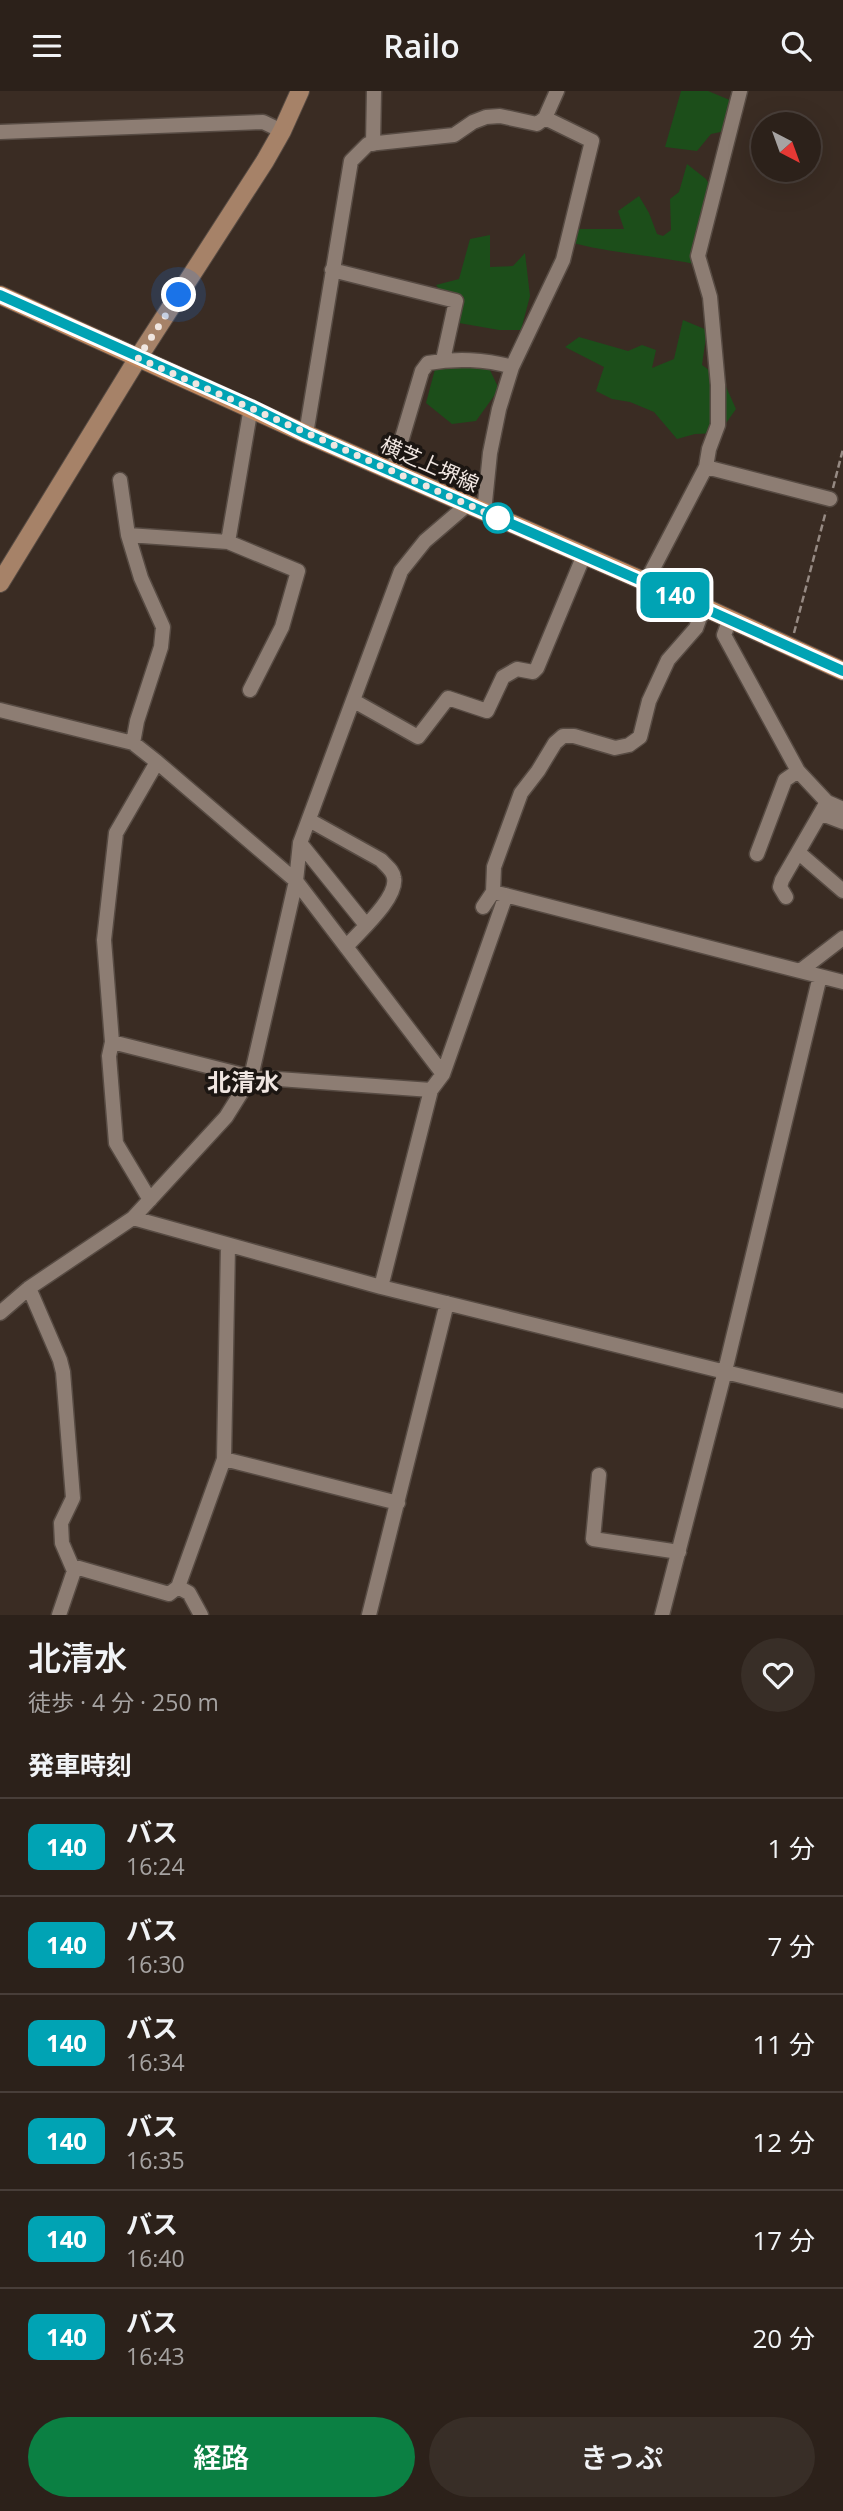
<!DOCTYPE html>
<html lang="ja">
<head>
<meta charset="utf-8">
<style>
  body { margin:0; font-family:"Open Sans","Noto Sans JP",sans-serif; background:#382e27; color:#f1f3f6; height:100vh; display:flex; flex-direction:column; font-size:26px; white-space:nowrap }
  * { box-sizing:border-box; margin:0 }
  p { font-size:23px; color:#a6a3a2 }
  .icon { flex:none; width:38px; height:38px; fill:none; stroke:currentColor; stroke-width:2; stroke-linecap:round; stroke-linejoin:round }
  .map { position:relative; height:1524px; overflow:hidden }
  .details { display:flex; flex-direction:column; background:#2c211a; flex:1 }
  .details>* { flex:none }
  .badge { padding:0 14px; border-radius:10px; font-size:24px; line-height:46px }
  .needle { width:46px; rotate:139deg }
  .controls { position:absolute; left:751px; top:21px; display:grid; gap:14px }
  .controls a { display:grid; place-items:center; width:70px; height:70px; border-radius:50%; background:#2c211a; box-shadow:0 7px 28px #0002,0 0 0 2px #483e39; font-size:35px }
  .you { position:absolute; width:35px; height:35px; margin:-18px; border:5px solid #fff; border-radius:50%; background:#1a73e8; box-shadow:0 0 0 10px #1a73e833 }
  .map>.badge { position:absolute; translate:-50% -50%; box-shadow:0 0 0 4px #fff }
  h2 { padding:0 28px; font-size:26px; line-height:63px }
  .round { display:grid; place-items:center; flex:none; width:74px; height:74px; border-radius:37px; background:#382e27 }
  .overview { display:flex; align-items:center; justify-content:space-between; height:119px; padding:0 28px }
  h1 { font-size:33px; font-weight:600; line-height:52px }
  .button { display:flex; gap:14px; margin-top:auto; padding:14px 28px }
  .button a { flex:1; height:80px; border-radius:42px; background:#0b8043; color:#fff; font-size:28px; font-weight:600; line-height:80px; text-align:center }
  .button a+a { background:#382e27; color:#f1f3f6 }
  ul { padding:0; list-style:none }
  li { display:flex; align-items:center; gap:21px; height:98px; padding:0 28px; border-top:2px solid #483e39 }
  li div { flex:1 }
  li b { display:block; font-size:26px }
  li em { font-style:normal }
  li .badge { min-width:77px; font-weight:700; text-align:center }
  header { display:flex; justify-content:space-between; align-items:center; height:91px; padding:0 28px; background:#2c211a; font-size:32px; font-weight:600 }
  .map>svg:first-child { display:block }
  .green { fill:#1c4e1a }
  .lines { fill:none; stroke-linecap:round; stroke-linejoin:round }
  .street-casing { stroke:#574b43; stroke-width:17 }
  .secondary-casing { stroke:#574b43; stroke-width:20 }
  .primary-casing { stroke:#574b43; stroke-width:20 }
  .path { stroke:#968a83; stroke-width:2.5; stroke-dasharray:7 3.5; stroke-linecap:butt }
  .street { stroke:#8d7d73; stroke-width:14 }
  .secondary { stroke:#a68268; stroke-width:18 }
  .primary { stroke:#c0875d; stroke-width:18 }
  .line-casing { stroke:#fff; stroke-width:16 }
  .line { stroke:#00a3b4; stroke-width:10 }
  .walk { stroke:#f0e6e1; stroke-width:7; stroke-dasharray:0 12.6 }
  .stop-dot { fill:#fff; stroke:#00a3b4; stroke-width:3.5 }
  .labels { text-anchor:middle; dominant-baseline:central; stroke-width:7; stroke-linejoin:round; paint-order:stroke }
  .street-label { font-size:21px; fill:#f0e6e1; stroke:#1c1612 }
  .quarter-label { font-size:24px; font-weight:bold; fill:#f0e6e1; stroke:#1c1612 }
</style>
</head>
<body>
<header><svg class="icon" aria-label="menu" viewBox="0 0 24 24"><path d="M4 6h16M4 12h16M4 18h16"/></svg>Railo<svg class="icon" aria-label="search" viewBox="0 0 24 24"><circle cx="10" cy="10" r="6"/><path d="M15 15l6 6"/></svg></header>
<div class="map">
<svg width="843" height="1524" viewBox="0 0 843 1524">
  <rect width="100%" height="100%" fill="#3a2c23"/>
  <path class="green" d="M681,0H708L737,12L735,38L711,43L697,60L665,56Z
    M687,73L706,88L718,109L704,175C660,165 616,163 573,152L575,138H624L618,120L639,105L649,122L657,143L663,145L671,139L670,108L679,101Z
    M490,144V176L513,175L525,162L530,205L521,239H499L459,232L464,206L444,205L436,194L459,188L470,148Z
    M683,229L707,239L702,274L723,289L736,318L719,342L695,343L677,348L654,321L630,311L612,308L596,300L604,276L565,256L579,246L628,260L642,254L656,259L652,277L674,268Z
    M439,263L488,275L499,298L476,330L452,333L426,312Z"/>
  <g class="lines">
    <defs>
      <path id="street" d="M0,41L263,31L282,40
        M373,53L374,0
        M332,179L456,210L443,269
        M306,343L351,70L368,53L454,44L473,31L486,26L500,25L537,33L545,27L557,0
        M706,376L830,408
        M392,381L422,280L428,272C455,267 486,268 512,276
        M120,389L128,444L141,487L163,536L161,556L137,630L133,652
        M484,421L490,362L499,318L512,276L563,169L592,50L545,27
        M128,444L228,451L298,480L282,536L250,599
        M228,451L251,316
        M646,491L706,376L709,358L718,334V294L710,206L698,165L740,0
        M730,528L724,544L798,680L827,711L843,718
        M354,610L418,646L448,607L487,620L503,586L517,578L533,581L537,577L584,464
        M0,619L133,652L157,671L296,790L443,983
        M822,723L843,731
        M309,729L381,769C386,775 393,779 394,787C398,807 359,841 346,856
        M300,752L366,834
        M799,762L843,800
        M757,763L785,689L798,680
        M497,802L843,891
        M786,806L780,796L782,789L827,711
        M483,816L493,801L494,776L521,702L538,680L555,652L563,645H574L615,657L629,654L640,646L649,610L668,569L696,537L700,526L708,518
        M800,880L843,847
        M112,951L251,986L431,999
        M150,1109L116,1052L109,965L112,951L104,849L116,742L157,671
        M133,1127L381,1196L843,1310
        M381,1196L431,999L443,983L506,804
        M29,1197L60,1269L63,1281L73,1407L61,1432L62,1452L74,1480L59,1524
        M0,1222L29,1197L133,1127L226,1026L251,986L296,790L300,752L401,480L425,450L467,414
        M224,1368L228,1154
        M599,1384L593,1448L679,1461
        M72,1475L169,1503L178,1496L224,1368L398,1412
        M178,1496L189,1502L201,1524
        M369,1524L447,1212
        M662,1524L725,1280L820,885"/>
      <path id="secondary" d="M0,492L138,267L265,70L282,40L300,0"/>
      <path id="primary" d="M0,204L306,343L708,518L843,580"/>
    </defs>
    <use href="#street" class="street-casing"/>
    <use href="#secondary" class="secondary-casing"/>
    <use href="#primary" class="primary-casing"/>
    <path class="path" d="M833,397L843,358
      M794,542L826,420"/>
    <use href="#street" class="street"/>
    <use href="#secondary" class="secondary"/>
    <use href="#primary" class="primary"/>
  </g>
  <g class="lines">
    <defs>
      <path id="line" d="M0,204L251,316L306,343L708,519L843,580"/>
    </defs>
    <use href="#line" class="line-casing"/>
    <use href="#line" class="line"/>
    <path class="walk" d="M179,204L138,267L498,427"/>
  </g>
  <circle class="stop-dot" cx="498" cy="427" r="14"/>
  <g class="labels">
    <g class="street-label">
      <text transform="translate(430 373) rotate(24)">横芝上堺線</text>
    </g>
    <g class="quarter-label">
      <text x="243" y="990">北清水</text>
    </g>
  </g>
</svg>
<div class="controls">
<a><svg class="needle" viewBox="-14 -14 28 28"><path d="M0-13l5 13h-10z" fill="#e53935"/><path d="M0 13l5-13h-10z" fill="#a6a3a2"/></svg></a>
</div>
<div class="you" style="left:179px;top:204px"></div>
<b class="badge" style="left:675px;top:504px;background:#00a3b4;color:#fff">140</b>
</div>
<section class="details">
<div class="overview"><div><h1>北清水</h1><p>徒歩 · 4 分 · 250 m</p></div><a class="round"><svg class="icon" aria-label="heart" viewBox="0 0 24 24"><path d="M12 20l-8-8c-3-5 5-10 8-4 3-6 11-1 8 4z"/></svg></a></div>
<h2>発車時刻</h2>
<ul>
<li><span class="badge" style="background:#00a3b4;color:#fff">140</span><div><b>バス</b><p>16:24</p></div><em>1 分</em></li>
<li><span class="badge" style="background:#00a3b4;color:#fff">140</span><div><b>バス</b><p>16:30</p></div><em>7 分</em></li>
<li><span class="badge" style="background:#00a3b4;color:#fff">140</span><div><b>バス</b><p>16:34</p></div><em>11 分</em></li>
<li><span class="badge" style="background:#00a3b4;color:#fff">140</span><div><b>バス</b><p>16:35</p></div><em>12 分</em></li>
<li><span class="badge" style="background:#00a3b4;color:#fff">140</span><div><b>バス</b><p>16:40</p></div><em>17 分</em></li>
<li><span class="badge" style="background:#00a3b4;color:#fff">140</span><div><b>バス</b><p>16:43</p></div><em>20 分</em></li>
</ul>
<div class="button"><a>経路</a><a>きっぷ</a></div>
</section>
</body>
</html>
